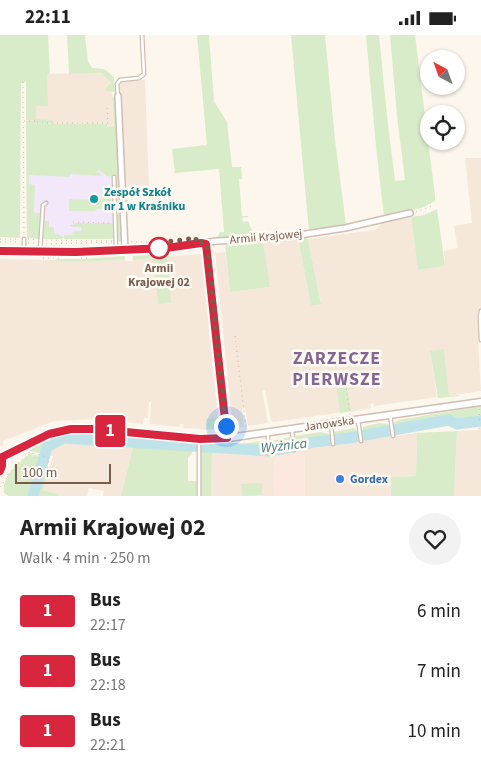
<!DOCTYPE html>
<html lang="en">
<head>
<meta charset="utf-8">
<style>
  body { margin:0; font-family:"Source Sans 3",sans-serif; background:#f2f2f2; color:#222; height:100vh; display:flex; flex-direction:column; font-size:19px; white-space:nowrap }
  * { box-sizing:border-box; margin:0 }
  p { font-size:16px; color:#767676 }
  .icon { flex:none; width:28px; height:28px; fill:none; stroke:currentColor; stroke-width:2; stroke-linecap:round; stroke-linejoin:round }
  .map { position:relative; height:461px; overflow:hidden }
  .drawer { display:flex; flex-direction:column; background:#fff; flex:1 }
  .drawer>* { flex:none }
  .badge { padding:0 10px; border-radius:4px; font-size:18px; line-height:32px }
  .needle { width:32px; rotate:319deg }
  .controls { position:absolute; left:420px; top:15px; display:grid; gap:10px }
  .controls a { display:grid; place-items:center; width:45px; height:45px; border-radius:50%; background:#fff; box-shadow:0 1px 4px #0004; font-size:25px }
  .scale { position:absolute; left:15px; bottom:12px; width:96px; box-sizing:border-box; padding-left:5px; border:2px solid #7a5c4d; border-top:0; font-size:14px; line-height:18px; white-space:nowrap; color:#7a5c4d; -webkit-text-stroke:4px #fffaf3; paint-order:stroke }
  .you { position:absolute; width:25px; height:25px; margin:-12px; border:4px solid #fff; border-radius:50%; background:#1a73e8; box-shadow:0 0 0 8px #1a73e833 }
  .map>.badge { position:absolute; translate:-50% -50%; box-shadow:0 0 0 2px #fff }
  .round { display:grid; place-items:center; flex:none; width:52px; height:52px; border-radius:26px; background:#f2f2f2 }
  .summary { display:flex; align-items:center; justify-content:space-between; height:85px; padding:0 20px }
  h1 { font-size:24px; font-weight:700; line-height:38px }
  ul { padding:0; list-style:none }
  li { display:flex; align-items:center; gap:15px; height:60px; padding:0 20px }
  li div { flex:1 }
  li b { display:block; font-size:19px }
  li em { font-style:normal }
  li .badge { min-width:55px; font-weight:700; text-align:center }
  .status { display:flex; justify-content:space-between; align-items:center; height:35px; padding:0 25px; background:#fff; direction:ltr }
  .status svg { height:14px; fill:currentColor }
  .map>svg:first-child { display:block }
  .residential { fill:#f5e8da }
  .commercial { fill:#fde8e0 }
  .education { fill:#f3e8fa }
  .green { fill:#d8ecc9 }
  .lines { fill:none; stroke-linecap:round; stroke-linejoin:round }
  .river { stroke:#bfe3e8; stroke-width:11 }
  .service-casing { stroke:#d1beb0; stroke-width:5 }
  .minor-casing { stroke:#d1beb0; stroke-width:8 }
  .tertiary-casing { stroke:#d1beb0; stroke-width:9 }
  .path { stroke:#d9b8a5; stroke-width:1; stroke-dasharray:1 4; stroke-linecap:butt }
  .service { stroke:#fff; stroke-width:2.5 }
  .minor { stroke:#fff; stroke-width:5 }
  .tertiary { stroke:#fff; stroke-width:6 }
  .line-casing { stroke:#fff; stroke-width:11 }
  .line { stroke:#d7263d; stroke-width:8 }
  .walk { stroke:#7a5c4d; stroke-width:5; stroke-dasharray:0 9 }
  .culture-dot { fill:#0f9aa8; stroke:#fffaf3; stroke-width:2 }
  .stop-dot { fill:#fff; stroke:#d7263d; stroke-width:2.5 }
  .shop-dot { fill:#3f7fe0; stroke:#fffaf3; stroke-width:2 }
  .labels { text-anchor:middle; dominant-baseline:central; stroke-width:5; stroke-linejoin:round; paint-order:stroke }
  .culture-label { font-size:12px; font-weight:bold; fill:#0d838f; stroke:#fffaf3; text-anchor:start }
  .street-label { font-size:12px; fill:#7a5c4d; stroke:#fffaf3 }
  .stop-label { font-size:12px; font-weight:bold; fill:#7a5c4d; stroke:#fffaf3 }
  .shop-label { font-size:12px; font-weight:bold; fill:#366cbe; stroke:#fffaf3; text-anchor:start }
  .water-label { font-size:14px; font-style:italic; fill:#437c86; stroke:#fffaf3 }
  .district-label { font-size:18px; font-weight:bold; letter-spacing:1px; fill:#846695; stroke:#fffaf3 }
</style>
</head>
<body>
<div class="status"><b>22:11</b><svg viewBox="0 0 49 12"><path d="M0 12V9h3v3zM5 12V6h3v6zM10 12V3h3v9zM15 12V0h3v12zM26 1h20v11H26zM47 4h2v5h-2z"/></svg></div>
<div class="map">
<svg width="481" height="461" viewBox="0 0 481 461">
  <rect width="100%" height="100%" fill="#fdf6ec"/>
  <path class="residential" d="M102,38L111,48L120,203L27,201L26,46L47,39Z
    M145,45L149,150L125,152L119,51L123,46Z
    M465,123H481V307L478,308L481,356L449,361L444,315L430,316L437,362L374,371V368L370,369L371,373L274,387L271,386L265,355L262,356L268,388L248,391L245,373L242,374L244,392L233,393L215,218L225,217L230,257L269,252L263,208L298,203L311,271L321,268L308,204L375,195L386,185H399L411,182L418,235L445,231L444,216L458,213L454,191L472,188Z
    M201,219L218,382L206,384L207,394L183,393L184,389H180V392L150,389L151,367H149L148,383H144L143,389L94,384L54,386L3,406V410L0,411V224L99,226L125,224V226H133V225Z
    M481,388V461H454L457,396L478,395V389Z
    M417,398L416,441L391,442V461H305L304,412Z
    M63,405L134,408L121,461H103L104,456L89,453L87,461H58V459L43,455L53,421L46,420L48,413Z
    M212,418H275L274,461H211Z"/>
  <path class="commercial" d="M304,413L305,461H274L275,418Z"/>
  <path class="education" d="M26,87L34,91L114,92L120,203L27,201Z"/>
  <path class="green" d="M0,0H48L50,39H47L48,71H36V84L52,85V88H35V85H26V47L21,48L20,203L0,202Z
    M67,0H85L88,26L92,33L104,34L114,42L115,57L107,56L106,53L111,48L102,38L69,39Z
    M197,0H209L214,66L227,87L232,132H241L242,144H239L242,181H248V182L242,183L243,187L248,186L253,198V202L217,203L220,197H224L219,134L175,138L172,114L207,110Z
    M291,0H325L335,105L346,190L309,197Z
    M366,0H379L387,81L395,146L405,145L397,81L390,0H415L435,161V166L422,173L384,182L376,112Z
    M112,61L116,64L122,206H117L115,142L106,141L100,135L97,136L102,141L70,139V142L29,140V149L35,150L34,178H40L39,204L27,203L26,86H34L35,89H107V92H114Z
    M102,156L111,158L112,174H96L95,176H69V164L101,165Z
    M437,174L445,231L418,235L411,182L424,180Z
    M45,186H49V192H54V199L62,200V204H43Z
    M73,188H113V203L111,204H64V200H72L73,196H81V192H73Z
    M305,202L308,204L321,269L311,271L298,203Z
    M263,208L270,252L230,257L225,211L227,209Z
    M169,219L170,222L167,223L171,268L158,269L154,223L133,225V221Z
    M125,221V224L99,226H56V224H84Z
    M444,314L449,361L459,360V361L438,363L430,316Z
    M346,347L351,376L371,374L340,378L336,349Z
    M481,371V385L457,388L449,385L393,394V388L399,385Z
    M218,382V394L198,395L207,394L206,384Z
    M379,388L388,389L391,395L363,399V392Z
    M354,393L357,396V401L335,404L334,397Z
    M457,396L454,461H391V442L416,441L417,398Z
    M321,397L331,400V404L309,406L296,411L295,401Z
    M75,399H94L95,404L63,403L49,409L44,419L30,416L29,414L52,403Z
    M290,402L292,412L271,415L270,409L272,406Z
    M134,403L192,408L197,411L133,407Z
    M261,406L267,408V414L235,413L236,410Z
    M134,408L197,412L196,415H194L188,423V446H197V418H200V413L267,416V418H212L211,461H121Z
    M31,418L35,423L33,419L48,424L46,434L49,435L43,455L58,459V461H9L4,458C2,441 18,428 31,418Z
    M262,448V460L242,461L241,449Z"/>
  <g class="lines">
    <path class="river" d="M33,461L47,412L63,403L271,416L298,411L313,407L349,403L449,385L457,389L481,386"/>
    <defs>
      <path id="service" d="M118,61L117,49L120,45L139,43L144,39L142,0
        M114,142L116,215
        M24,215V204
        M40,216L43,170L46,168
        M481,276L480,282L481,305
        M390,380L393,401
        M358,385L361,406
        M331,389L333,409
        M292,396L294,415
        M268,400V418
        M199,461V405"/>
      <path id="minor" d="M118,61L125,214
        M206,209L208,212L227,403
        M0,216L76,217L166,213L217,206L280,203L345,193L410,178
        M0,436L3,427L1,421"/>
      <path id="tertiary" d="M0,422C23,416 40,400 64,395C85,392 107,396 129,398C159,401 190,404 221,404L481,367"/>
    </defs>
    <use href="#service" class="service-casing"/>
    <use href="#minor" class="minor-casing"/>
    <use href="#tertiary" class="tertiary-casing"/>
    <path class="path" d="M23,47L24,199
      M24,86H35V88H108L107,69
      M416,177L434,170
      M72,191V187L110,188
      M0,204H19
      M28,204L37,205
      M46,205L112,206
      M0,207H19
      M131,207H157
      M28,208H37
      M62,208L63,200
      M46,209L112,207
      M43,223H59
      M81,223H89
      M235,301L246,393
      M344,339L350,380
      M479,374L480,389
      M32,418L35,423
      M0,452L16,430L30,417L49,423L47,434"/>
    <use href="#service" class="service"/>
    <use href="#minor" class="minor"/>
    <use href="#tertiary" class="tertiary"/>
  </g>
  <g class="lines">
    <defs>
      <path id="line" d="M0,216L76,217L166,213L201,208L206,209L227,403L200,404L94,394H71L49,399L2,422V431L0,436"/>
    </defs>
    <use href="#line" class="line-casing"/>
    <use href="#line" class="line"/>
    <path class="walk" d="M159,213L158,208L196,203V208L203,207L207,210L226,391"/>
  </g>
  <circle class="culture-dot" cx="94" cy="164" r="5"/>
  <circle class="stop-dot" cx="159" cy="213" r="10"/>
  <circle class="shop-dot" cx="340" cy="444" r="5"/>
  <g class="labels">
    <g class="culture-label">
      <text x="104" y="157">Zespół Szkół<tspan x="104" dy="14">nr 1 w Kraśniku</tspan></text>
    </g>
    <g class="street-label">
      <text transform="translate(266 202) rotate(-5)">Armii Krajowej</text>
      <text transform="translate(329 389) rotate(-8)">Janowska</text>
    </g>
    <g class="stop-label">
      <text x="159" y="233">Armii<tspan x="159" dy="14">Krajowej 02</tspan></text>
    </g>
    <g class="shop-label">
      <text x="350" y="444">Gordex</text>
    </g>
    <g class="water-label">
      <text transform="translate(284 411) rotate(-6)">Wyżnica</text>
    </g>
    <g class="district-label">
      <text x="337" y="323">ZARZECZE<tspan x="337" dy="21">PIERWSZE</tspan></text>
    </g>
  </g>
</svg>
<div class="controls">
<a><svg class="needle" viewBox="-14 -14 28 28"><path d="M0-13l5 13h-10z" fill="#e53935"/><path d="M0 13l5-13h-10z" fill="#767676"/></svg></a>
<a><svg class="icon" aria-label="locate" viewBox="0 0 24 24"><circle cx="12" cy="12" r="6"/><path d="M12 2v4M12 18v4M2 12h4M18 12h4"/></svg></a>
</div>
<div class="scale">100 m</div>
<div class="you" style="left:226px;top:391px"></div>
<b class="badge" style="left:110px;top:396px;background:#d7263d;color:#fff">1</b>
</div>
<section class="drawer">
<div class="summary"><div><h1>Armii Krajowej 02</h1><p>Walk · 4 min · 250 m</p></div><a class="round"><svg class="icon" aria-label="heart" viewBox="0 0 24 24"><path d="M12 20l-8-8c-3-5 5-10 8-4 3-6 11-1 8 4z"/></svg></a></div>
<ul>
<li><span class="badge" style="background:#d7263d;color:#fff">1</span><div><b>Bus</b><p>22:17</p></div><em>6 min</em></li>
<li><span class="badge" style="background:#d7263d;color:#fff">1</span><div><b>Bus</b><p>22:18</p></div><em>7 min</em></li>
<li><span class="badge" style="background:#d7263d;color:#fff">1</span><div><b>Bus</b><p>22:21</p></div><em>10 min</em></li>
</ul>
</section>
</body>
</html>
